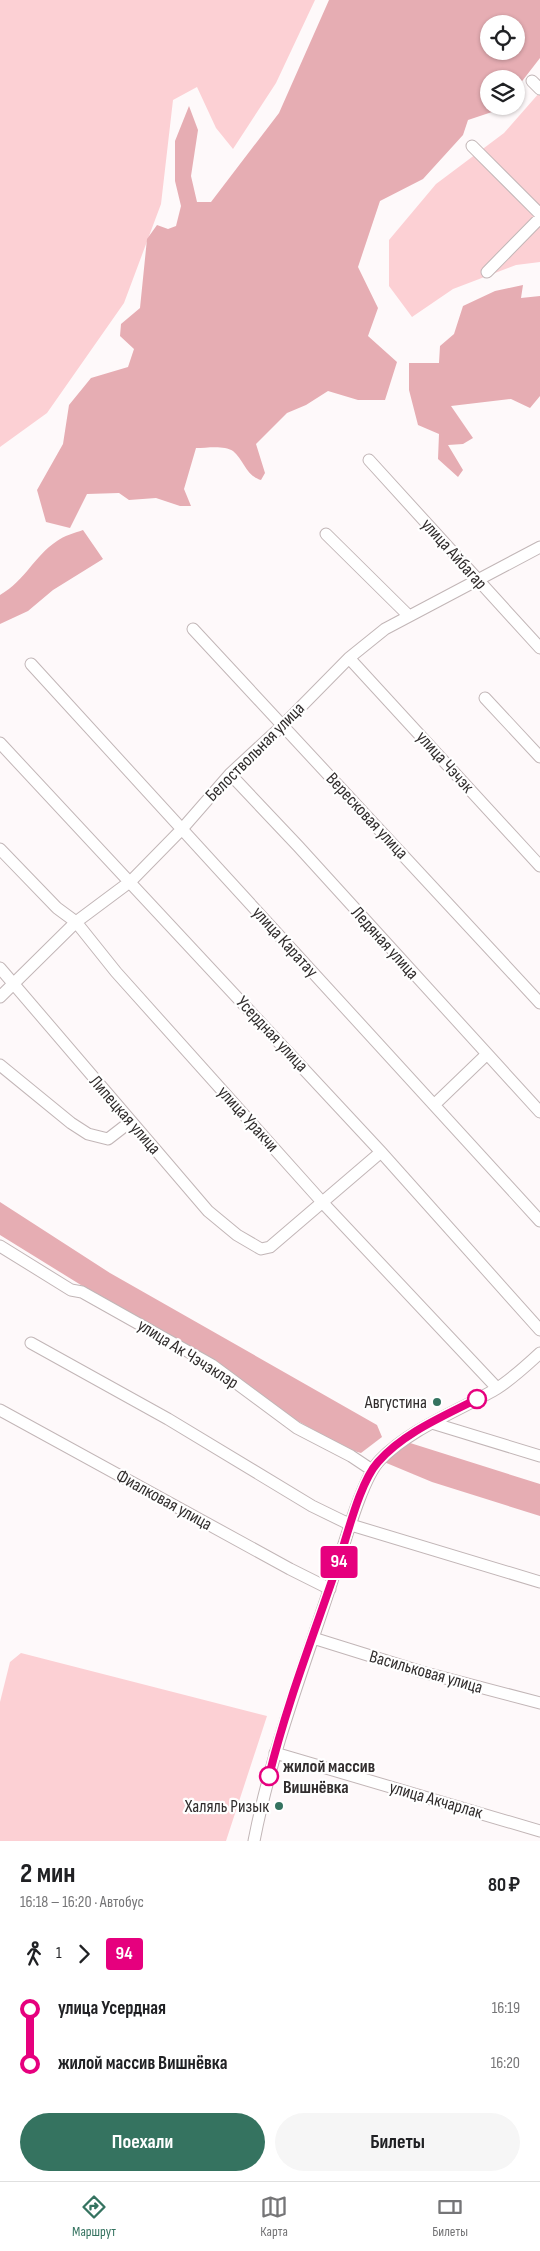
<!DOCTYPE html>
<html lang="ru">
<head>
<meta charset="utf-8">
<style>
  body { margin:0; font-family:"Sofia Sans Condensed",sans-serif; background:#f6f6f6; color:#202124; height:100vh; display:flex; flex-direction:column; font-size:19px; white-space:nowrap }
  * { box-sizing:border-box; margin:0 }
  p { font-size:16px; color:#757577 }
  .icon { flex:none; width:28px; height:28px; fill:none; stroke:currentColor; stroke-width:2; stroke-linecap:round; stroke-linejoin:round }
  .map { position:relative; height:1841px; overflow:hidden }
  .side { display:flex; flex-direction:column; background:#fff; flex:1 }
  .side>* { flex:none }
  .badge { padding:0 10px; border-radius:4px; font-size:18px; line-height:32px }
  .tools { position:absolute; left:480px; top:15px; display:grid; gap:10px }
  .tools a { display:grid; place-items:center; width:45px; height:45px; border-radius:50%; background:#fff; box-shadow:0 1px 4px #0004; font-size:25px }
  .map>.badge { position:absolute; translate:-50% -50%; box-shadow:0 0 0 2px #fff }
  .legs { display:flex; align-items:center; gap:8px; height:55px; padding:0 20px; font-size:16px }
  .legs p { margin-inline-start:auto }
  .headline { display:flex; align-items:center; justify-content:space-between; height:85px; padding:0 20px }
  h1 { font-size:28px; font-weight:700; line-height:38px }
  .action { display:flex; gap:10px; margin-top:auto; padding:10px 20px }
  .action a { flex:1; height:58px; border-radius:30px; background:#357360; color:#fff; font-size:20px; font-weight:700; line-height:58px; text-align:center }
  .action a+a { background:#f6f6f6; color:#202124 }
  ul { padding:0 20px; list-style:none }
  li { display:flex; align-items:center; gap:18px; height:55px; font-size:19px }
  li i { display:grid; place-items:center; width:8px; height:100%; margin:0 6px; background:currentColor }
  li i::after { content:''; width:12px; height:12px; margin:-6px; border:4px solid; border-radius:50%; background:#fff }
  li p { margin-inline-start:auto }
  li:first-child i { background:linear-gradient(#0000 50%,currentColor 0) }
  li:last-child i { background:linear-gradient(currentColor 50%,#0000 0) }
  .tabs { display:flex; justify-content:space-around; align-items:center; height:70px; border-top:1px solid #e0e0e0; background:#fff; font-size:14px; color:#757577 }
  .tabs a { display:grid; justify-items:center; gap:2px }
  .tabs .active { color:#357360 }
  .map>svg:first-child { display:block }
  .green { fill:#fcd0d4 }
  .forest { fill:#e6adb3; fill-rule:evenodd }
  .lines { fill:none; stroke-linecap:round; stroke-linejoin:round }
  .minor-casing { stroke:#c2b6b7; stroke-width:13 }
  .minor { stroke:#fff; stroke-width:11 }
  .line-1-casing { stroke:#fff; stroke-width:11 }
  .line-1 { stroke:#e6007e; stroke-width:8 }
  .stop-1-dot { fill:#fff; stroke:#e6007e; stroke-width:2.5 }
  .poi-dot { fill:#357360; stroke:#fff; stroke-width:2 }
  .labels { text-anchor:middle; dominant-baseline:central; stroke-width:4.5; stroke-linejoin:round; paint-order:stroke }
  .street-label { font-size:18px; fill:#322e2e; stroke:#fff }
  .poi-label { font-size:18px; fill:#322e2e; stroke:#fff; text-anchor:end }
  .stop-label { font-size:18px; font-weight:bold; fill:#322e2e; stroke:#fff; text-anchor:start }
</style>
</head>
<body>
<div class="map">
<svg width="540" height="1841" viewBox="0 0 540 1841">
  <rect width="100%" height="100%" fill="#fef9fa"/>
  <path class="green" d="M0,0H315L276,83L233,149L216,128L197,87L173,100L161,204L124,303L47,413L0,447Z
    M540,92V262L516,265L453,289L412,317L389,286V240L436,184L504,133Z
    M21,1653L267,1716L226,1841H0V1702L10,1662Z"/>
  <path class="forest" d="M329,0H540V58L516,89V79H489V106H503L501,109L468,120L463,135L423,179L380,201L358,267L378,308L368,336L397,362L385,400H358L328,391L306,405L287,413L256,444L265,473L261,480C246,476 244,460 233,451C224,445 207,448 196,448L184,489L191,506H180L156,498L129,500L119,493L87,494L70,528L46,522L37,490L63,444L69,405L91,378L128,367L134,349L120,336L121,324L140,308L147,239L157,225L168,229L176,226L181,206L175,181V141L189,106L198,130L191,176L197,202H211L279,113ZM489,24H516V51H489Z
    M523,285L521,298L540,296V396L530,408L511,399L451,406L473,438L463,444L448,445L463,470L458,477L438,459L439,434L418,425L409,390V363H439L440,346L454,334L463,306L495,291Z
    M83,530L103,559L53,590L28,611L0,624V595C26,580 34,556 57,541C64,536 74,533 83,530Z
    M0,1202L110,1273L377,1425L382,1437L361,1453L347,1449L266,1403L198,1350L123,1311L0,1235Z
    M407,1442L540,1484V1516L432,1482L384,1462Z"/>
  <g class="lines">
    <defs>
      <path id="minor" d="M532,81L540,89
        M472,146L540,214
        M487,272L540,218
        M369,460L540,648
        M326,534L409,616
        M193,629L540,1003
        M349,658L540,866
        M31,664L540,1221
        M485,698L540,757
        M0,743L381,1152L540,1330
        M230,774L298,846L540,1112
        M0,849L57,908L76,922L116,972L323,1203L497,1388
        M0,968L208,1211L237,1235L261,1249L270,1247L381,1152
        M0,997L76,922L131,881L182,829L230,774L283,725L349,658L385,629L540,547
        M0,1065L71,1123L88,1134L108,1139L130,1122
        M434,1105L486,1055
        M0,1246L71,1290L82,1292L212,1365L297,1428L351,1456L372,1470
        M31,1343L168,1419L312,1506L351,1525L540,1582
        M0,1410L290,1569L330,1589
        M432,1423L540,1456
        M313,1638L422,1672L540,1703
        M275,1753L540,1831
        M254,1841C272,1748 306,1662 335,1572C344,1546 362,1478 380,1460C413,1427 457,1412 496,1389C512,1379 526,1366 540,1353"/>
    </defs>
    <use href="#minor" class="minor-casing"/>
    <use href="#minor" class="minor"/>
  </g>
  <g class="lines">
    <defs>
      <path id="line-1" d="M269,1776C287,1702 315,1632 339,1560C348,1533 360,1482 378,1462C403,1433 444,1416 477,1399"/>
    </defs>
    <use href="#line-1" class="line-1-casing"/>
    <use href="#line-1" class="line-1"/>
  </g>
  <g class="stop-1-dot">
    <circle cx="477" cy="1399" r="9"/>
    <circle cx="269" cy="1776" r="9"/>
  </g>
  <g class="poi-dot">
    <circle cx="437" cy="1402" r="5"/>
    <circle cx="279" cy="1806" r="5"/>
  </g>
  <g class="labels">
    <g class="street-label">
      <text transform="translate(454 554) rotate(48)">улица Айбагар</text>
      <text transform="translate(255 752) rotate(-45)">Белоствольная улица</text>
      <text transform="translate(445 762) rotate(48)">улица Чэчэк</text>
      <text transform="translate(367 816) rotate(47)">Вересковая улица</text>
      <text transform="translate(285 942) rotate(48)">улица Каратау</text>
      <text transform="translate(385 943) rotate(48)">Ледяная улица</text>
      <text transform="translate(272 1034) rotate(47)">Усердная улица</text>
      <text transform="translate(125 1115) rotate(49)">Липецкая улица</text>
      <text transform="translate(248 1119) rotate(48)">улица Уракчи</text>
      <text transform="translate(188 1354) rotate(32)">улица Ак Чэчэклэр</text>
      <text transform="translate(164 1500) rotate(29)">Фиалковая улица</text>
      <text transform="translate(426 1672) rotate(16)">Васильковая улица</text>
      <text transform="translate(436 1800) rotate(16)">улица Акчарлак</text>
    </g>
    <g class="poi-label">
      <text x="427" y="1402">Августина</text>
      <text x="269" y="1806">Халяль Ризык</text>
    </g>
    <g class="stop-label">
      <text x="283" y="1766">жилой массив<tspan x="283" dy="21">Вишнёвка</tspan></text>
    </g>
  </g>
</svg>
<div class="tools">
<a><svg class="icon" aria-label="locate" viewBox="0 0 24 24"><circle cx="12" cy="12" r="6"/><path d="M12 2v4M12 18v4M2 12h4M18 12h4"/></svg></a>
<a><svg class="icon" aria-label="layers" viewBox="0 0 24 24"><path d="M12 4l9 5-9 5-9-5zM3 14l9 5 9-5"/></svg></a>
</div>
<b class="badge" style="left:339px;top:1562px;background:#e6007e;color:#fff">94</b>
</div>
<section class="side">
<div class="headline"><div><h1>2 мин</h1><p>16:18 – 16:20 · Автобус</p></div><b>80 ₽</b></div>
<div class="legs"><svg class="icon" aria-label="walk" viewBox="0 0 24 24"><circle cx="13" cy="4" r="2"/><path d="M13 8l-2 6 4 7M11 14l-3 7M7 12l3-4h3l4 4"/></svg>1<svg class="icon" aria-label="forward" viewBox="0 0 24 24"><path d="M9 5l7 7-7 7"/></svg><b class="badge" style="background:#e6007e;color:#fff">94</b></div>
<ul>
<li><i style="color:#e6007e"></i><b>улица Усердная</b><p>16:19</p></li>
<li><i style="color:#e6007e"></i><b>жилой массив Вишнёвка</b><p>16:20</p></li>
</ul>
<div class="action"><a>Поехали</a><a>Билеты</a></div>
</section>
<nav class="tabs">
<a class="active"><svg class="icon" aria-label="directions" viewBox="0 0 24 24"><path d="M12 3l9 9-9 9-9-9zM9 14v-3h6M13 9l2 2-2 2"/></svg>Маршрут</a>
<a><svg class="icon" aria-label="map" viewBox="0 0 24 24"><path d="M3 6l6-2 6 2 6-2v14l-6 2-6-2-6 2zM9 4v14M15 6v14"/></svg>Карта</a>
<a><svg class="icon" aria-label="tickets" viewBox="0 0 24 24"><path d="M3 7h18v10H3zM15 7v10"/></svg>Билеты</a>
</nav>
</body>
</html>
